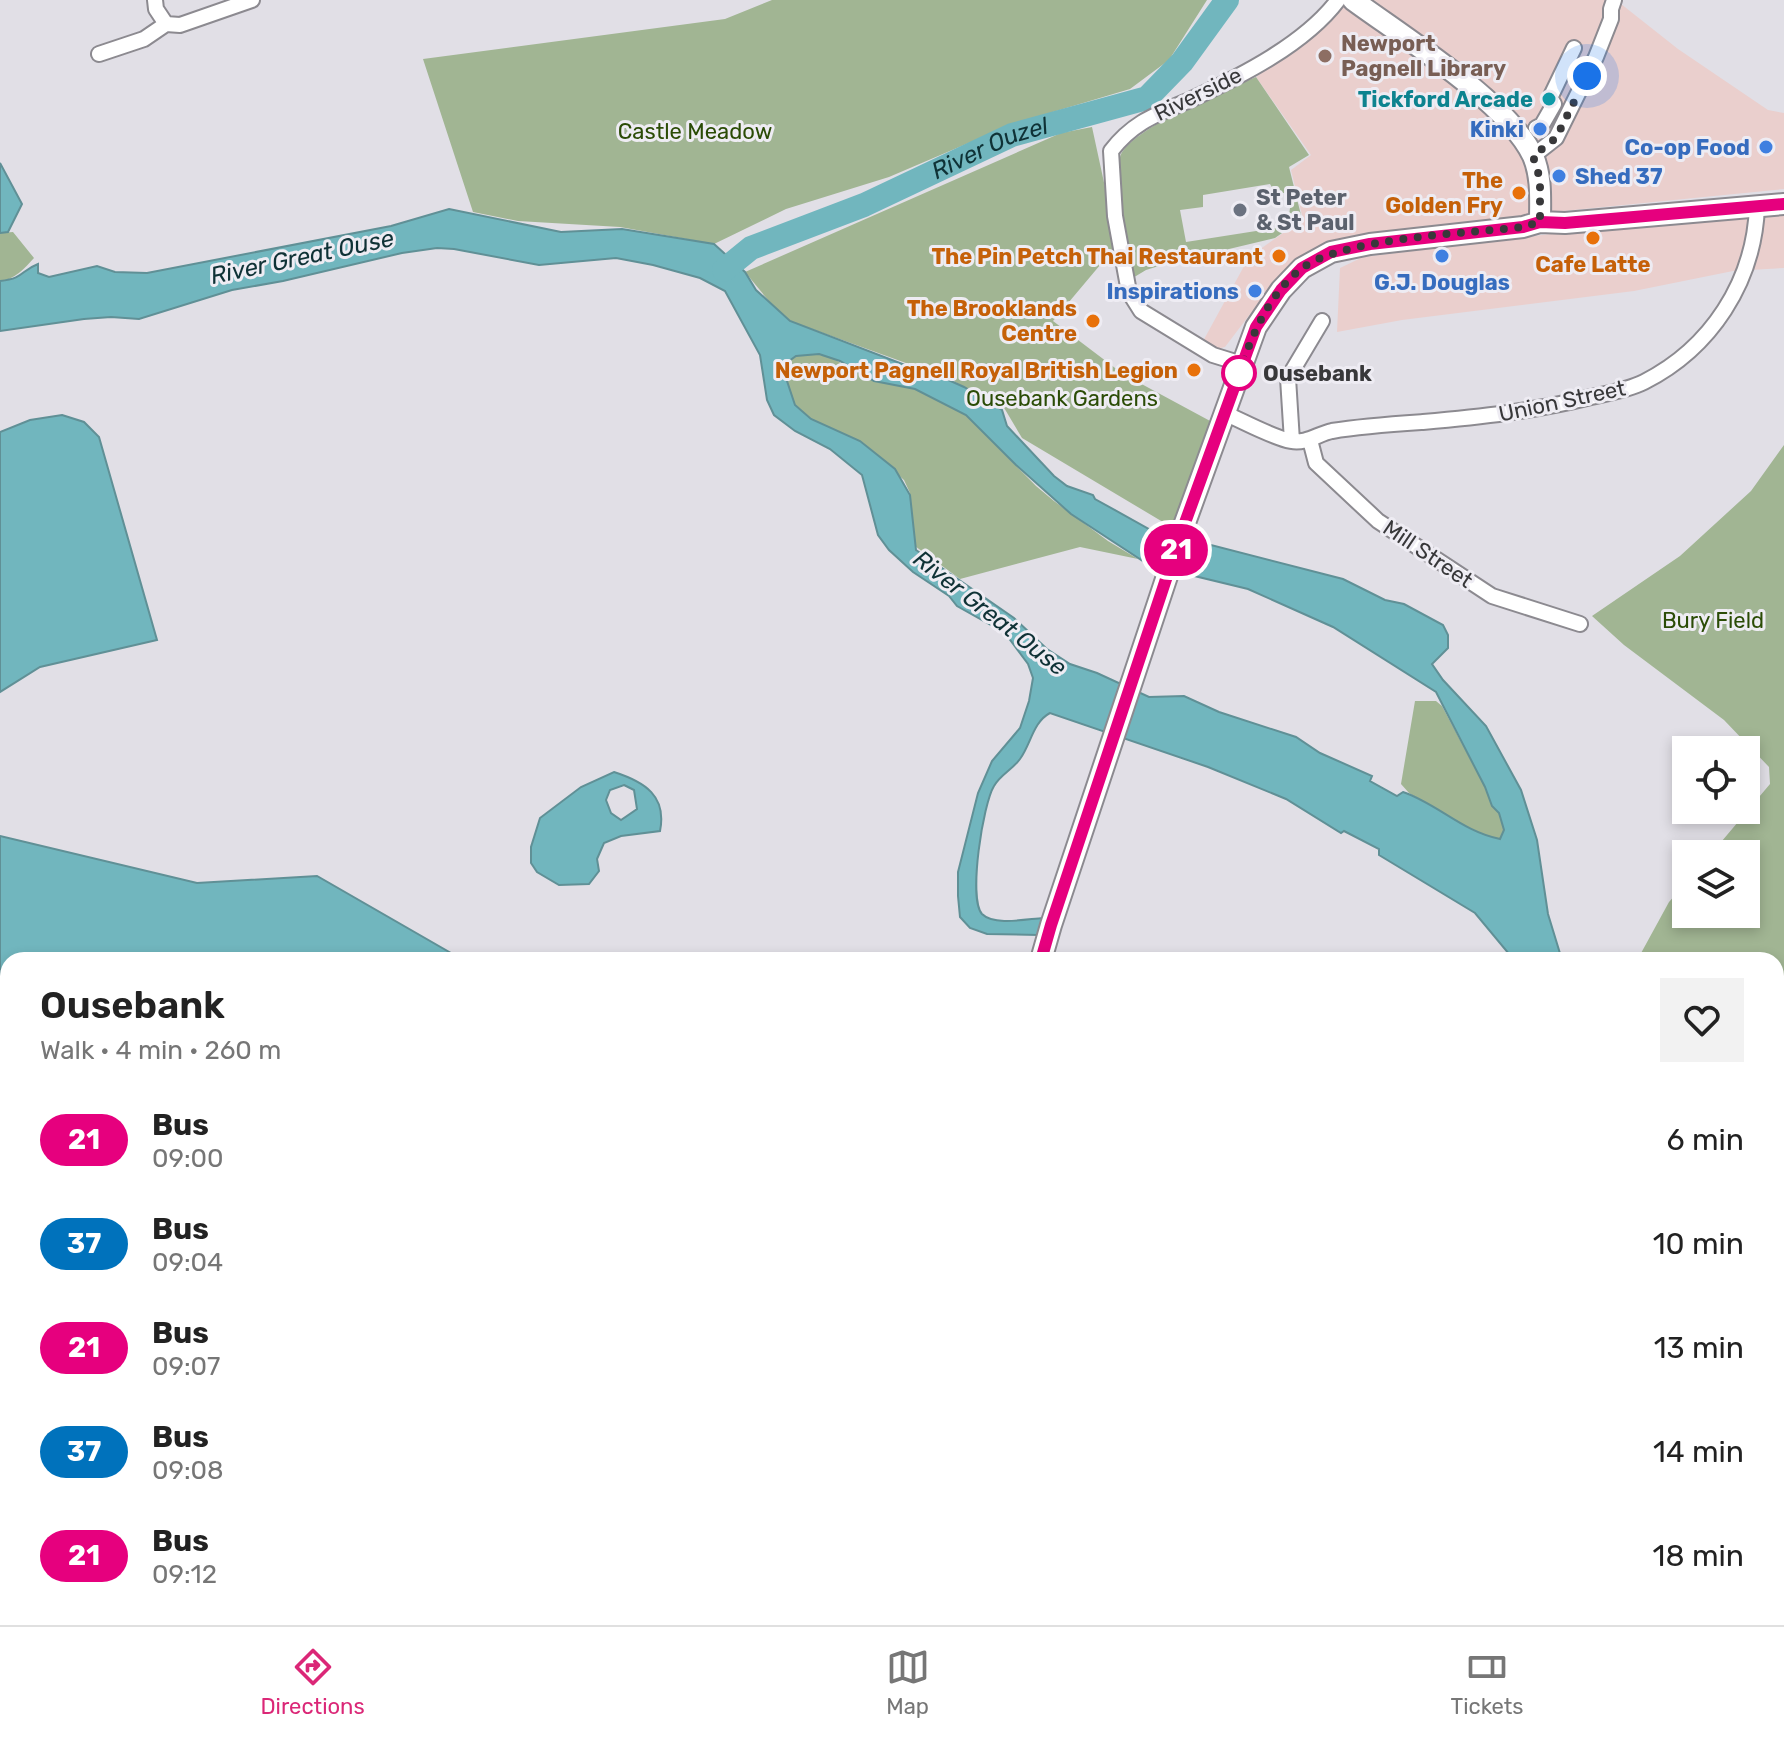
<!DOCTYPE html>
<html lang="en">
<head>
<meta charset="utf-8">
<style>
  body { margin:0; font-family:Rubik,sans-serif; background:#f2f2f2; color:#222; height:100vh; display:flex; flex-direction:column; font-size:30px; white-space:nowrap }
  * { box-sizing:border-box; margin:0 }
  p { font-size:26px; color:#767676 }
  .icon { flex:none; width:44px; height:44px; fill:none; stroke:currentColor; stroke-width:2; stroke-linecap:round; stroke-linejoin:round }
  .map { position:relative; flex:1; overflow:hidden }
  .side { position:absolute; left:0px; top:952px; width:1784px; height:674px; display:flex; flex-direction:column; background:#fff; border-radius:24px 24px 0 0; box-shadow:0 4px 12px #0003 }
  .side>* { flex:none }
  .badge { padding:0 16px; border-radius:26px; font-size:28px; line-height:52px }
  .tools { position:absolute; left:1672px; top:736px; display:grid; gap:16px }
  .tools a { display:grid; place-items:center; width:88px; height:88px; border-radius:0px; background:#fff; box-shadow:0 4px 12px #0003; font-size:40px }
  .you { position:absolute; width:40px; height:40px; margin:-20px; border:6px solid #fff; border-radius:50%; background:#1a73e8; box-shadow:0 0 0 12px #1a73e833 }
  .map>.badge { position:absolute; translate:-50% -50%; box-shadow:0 0 0 4px #fff }
  .round { display:grid; place-items:center; flex:none; width:84px; height:84px; border-radius:0px; background:#f2f2f2 }
  .head { display:flex; align-items:center; justify-content:space-between; height:136px; padding:0 40px }
  h1 { font-size:38px; font-weight:600; line-height:60px }
  ul { padding:0; list-style:none }
  li { display:flex; align-items:center; gap:24px; height:104px; padding:0 40px }
  li div { flex:1 }
  li b { display:block; font-size:30px }
  li em { font-style:normal }
  li .badge { min-width:88px; font-weight:700; text-align:center }
  .tabs { display:flex; justify-content:space-around; align-items:center; height:112px; border-top:2px solid #e0e0e0; background:#fff; font-size:22px; color:#767676 }
  .tabs a { display:grid; justify-items:center; gap:4px }
  .tabs .selected { color:#db2777 }
  .map>svg:first-child { display:block }
  .commercial { fill:#eacfcd }
  .green { fill:#a1b593; fill-rule:evenodd }
  .water { fill:#71b6be; stroke:#609096; stroke-width:2; fill-rule:evenodd }
  .lines { fill:none; stroke-linecap:round; stroke-linejoin:round }
  .stream { stroke:#609096; stroke-width:4 }
  .river { stroke:#71b6be; stroke-width:24 }
  .street-casing { stroke:#8c8a90; stroke-width:18 }
  .secondary-casing { stroke:#8c8a90; stroke-width:24 }
  .street { stroke:#fff; stroke-width:14 }
  .secondary { stroke:#fff; stroke-width:20 }
  .line-casing { stroke:#fff; stroke-width:18 }
  .line { stroke:#e6007e; stroke-width:12 }
  .walk { stroke:#38383a; stroke-width:8; stroke-dasharray:0 14.4 }
  .education-dot { fill:#8d6e63; stroke:#eeecf3; stroke-width:3 }
  .culture-dot { fill:#0f9aa8; stroke:#eeecf3; stroke-width:3 }
  .shop-dot { fill:#3f7fe0; stroke:#eeecf3; stroke-width:3 }
  .food-dot { fill:#e8710a; stroke:#eeecf3; stroke-width:3 }
  .worship-dot { fill:#6b7280; stroke:#eeecf3; stroke-width:3 }
  .stop-dot { fill:#fff; stroke:#e6007e; stroke-width:4 }
  .labels { text-anchor:middle; dominant-baseline:central; stroke-width:6; stroke-linejoin:round; paint-order:stroke }
  .education-label { font-size:22px; font-weight:bold; fill:#785e54; stroke:#eeecf3; text-anchor:start }
  .street-label { font-size:22px; fill:#38383a; stroke:#eeecf3 }
  .culture-label { font-size:22px; font-weight:bold; fill:#0d838f; stroke:#eeecf3; text-anchor:end }
  .shop-label { font-size:22px; font-weight:bold; fill:#366cbe; stroke:#eeecf3; text-anchor:end }
  .park-label { font-size:22px; fill:#2b4c06; stroke:#eeecf3 }
  .food-label { font-size:22px; font-weight:bold; fill:#c56008; stroke:#eeecf3; text-anchor:end }
  .worship-label { font-size:22px; font-weight:bold; fill:#5b616d; stroke:#eeecf3; text-anchor:start }
  .stop-label { font-size:22px; font-weight:bold; fill:#38383a; stroke:#eeecf3; text-anchor:start }
  .water-label { font-size:24px; font-style:italic; fill:#0f3236; stroke:#eeecf3 }
</style>
</head>
<body>
<div class="map">
<svg width="1784" height="1625" viewBox="0 0 1784 1625">
  <rect width="100%" height="100%" fill="#e1dfe6"/>
  <path class="commercial" d="M1346,0H1616L1678,49L1768,110L1784,113V189L1563,211L1362,239L1305,256L1276,280L1225,347L1216,349L1202,343L1249,257L1303,219L1291,170L1311,155L1256,77L1324,24Z
    M1784,215V268L1733,271L1634,291L1402,320L1337,332L1340,268L1363,257L1582,230Z"/>
  <path class="green" d="M772,0H1207L1169,60L1130,89L1013,124L889,177L786,209L714,244L620,227L518,221L473,212L423,59L725,19Z
    M1256,77L1309,155L1289,167L1302,219L1275,238L1162,265L1146,270L1131,279C1127,254 1113,179 1120,157C1129,129 1227,89 1256,77ZM1270,184L1275,193H1286L1290,208L1288,223L1281,227L1186,242L1180,210L1203,207V195Z
    M1092,127L1116,238L1111,252L1053,321L1123,374L1212,422L1178,531L1022,438L1003,406L993,404L950,379L790,321L773,306L745,272L1061,133Z
    M13,232L34,258C25,268 14,280 0,281V233Z
    M795,352L828,356L874,381L924,388L966,415L1036,486L1054,501L1108,541L1138,559L1080,547L960,579L908,541L910,493L904,480L858,440L807,417L797,409L782,378L785,357Z
    M1784,445V1048L1776,1037V960H1641L1640,955L1669,902L1686,883V914H1746V854H1711L1770,784L1769,767L1724,720L1624,645L1592,616L1680,556L1751,491Z
    M1415,701H1436L1442,706L1485,787L1492,806L1499,813L1504,830L1500,839L1481,835L1409,793L1401,784Z"/>
  <path class="water" d="M0,163L22,204L8,232L0,233Z
    M449,209L561,232L622,229L714,244L745,272L756,290L790,321L905,365L933,373L964,387L1002,410L1007,426L1054,476L1067,486L1093,495L1095,499L1149,529L1343,579L1385,600L1404,604L1443,625L1448,635V648L1432,664L1443,680L1486,726L1521,790L1537,840L1548,914L1562,960H1514L1475,913L1379,855V849L1344,831L1341,833L1286,799L1208,767L1050,713C1033,722 1031,744 1020,759C1013,769 1000,775 994,786C983,804 968,898 982,914C994,926 1027,919 1043,918L1038,935L987,934L970,928L960,917L958,896V872L978,793L992,761L1020,728L1029,701L1033,678L1028,664L1005,633L957,606L949,596L913,572L889,550L878,535L862,475L830,449L795,431L774,415L767,400L760,355L725,291L700,278L653,265L616,258L539,265L454,249L437,248L402,253L283,281L232,290L139,319L111,317L84,319L0,331V281C25,278 20,271 38,264V273L49,277L97,266L115,272L147,273L391,226ZM819,354L840,361L874,381L915,389L966,415L1016,465L1071,514L1149,565L1248,589L1333,627L1436,692L1485,787L1492,806L1499,813L1504,830L1500,839C1463,832 1438,804 1403,792L1397,796L1370,781L1372,776L1320,753L1296,737L1219,712L1184,696L1149,697L1097,673L1070,664L1047,649L1014,618L916,550L910,495L895,469L860,441L811,419L795,405L787,381L785,364L796,356Z
    M62,415L84,422L99,437L157,640L40,667L0,692V432L30,420Z
    M614,772C645,782 667,796 660,831L621,836L604,843L597,859L599,871L589,884L559,885L537,872L531,863V847L540,818L581,787ZM624,785L634,790L637,809L621,820L611,813L606,800L610,790Z
    M0,836L197,883L317,876L463,960H8V1288L0,1291Z"/>
  <g class="lines">
    <path class="stream" d="M1776,1026L1784,1035
      M1158,1618L1178,1625
      M1397,1618L1400,1625
      M1250,1625L1260,1618"/>
    <path class="river" id="s1" d="M724,270L751,248L864,205L1012,135L1147,98L1182,62L1227,0"/>
    <defs>
      <path id="street" d="M155,0L156,9L166,24
        M99,54L144,39L166,24L180,25L252,0
        M1536,128L1542,125L1554,104L1550,98L1574,48
        M1533,156L1556,138L1596,57L1611,19V9L1614,0
        M1242,364L1213,355L1141,311L1129,292L1115,216L1111,151C1134,121 1158,114 1192,99C1241,76 1305,44 1338,0
        M1224,413C1243,421 1271,437 1291,441C1306,444 1318,434 1332,431C1362,426 1393,424 1423,422C1480,417 1535,411 1591,397C1609,393 1628,390 1644,382C1711,348 1754,282 1757,207
        M1310,440L1316,463L1378,521L1492,596L1580,624
        M1292,441L1288,378L1322,321"/>
      <path id="secondary" d="M1353,0C1402,36 1508,102 1533,156C1542,177 1540,200 1540,222
        M1041,960L1051,925L1182,531L1256,327L1281,290L1302,268L1331,252L1370,244L1523,227L1540,222L1565,223L1784,204
        M439,1625L445,1618
        M898,1625L900,1618"/>
    </defs>
    <use href="#street" class="street-casing"/>
    <use href="#secondary" class="secondary-casing"/>
    <use href="#street" class="street"/>
    <use href="#secondary" class="secondary"/>
  </g>
  <g class="lines">
    <defs>
      <path id="line" d="M1041,960L1051,925L1182,531L1256,327L1281,290L1302,268L1331,252L1370,244L1523,227L1540,222L1565,223L1784,204"/>
    </defs>
    <use href="#line" class="line-casing"/>
    <use href="#line" class="line"/>
    <path class="walk" d="M1239,373C1252,335 1269,294 1301,269C1340,238 1470,233 1523,227L1540,222V179L1533,156L1556,138L1587,76"/>
  </g>
  <circle class="education-dot" cx="1325" cy="56" r="8"/>
  <circle class="culture-dot" cx="1549" cy="99" r="8"/>
  <g class="shop-dot">
    <circle cx="1540" cy="129" r="8"/>
    <circle cx="1766" cy="147" r="8"/>
    <circle cx="1559" cy="176" r="8"/>
    <circle cx="1442" cy="256" r="8"/>
    <circle cx="1255" cy="291" r="8"/>
  </g>
  <g class="food-dot">
    <circle cx="1519" cy="193" r="8"/>
    <circle cx="1593" cy="238" r="8"/>
    <circle cx="1279" cy="256" r="8"/>
    <circle cx="1093" cy="321" r="8"/>
    <circle cx="1194" cy="370" r="8"/>
  </g>
  <circle class="worship-dot" cx="1240" cy="210" r="8"/>
  <circle class="stop-dot" cx="1239" cy="373" r="16"/>
  <g class="labels">
    <g class="education-label">
      <text x="1341" y="43">Newport<tspan x="1341" dy="25">Pagnell Library</tspan></text>
    </g>
    <g class="street-label">
      <text transform="translate(1198 94) rotate(-26)">Riverside</text>
      <text transform="translate(1562 401) rotate(-12)">Union Street</text>
      <text transform="translate(1428 554) rotate(34)">Mill Street</text>
    </g>
    <g class="culture-label">
      <text x="1533" y="99">Tickford Arcade</text>
    </g>
    <g class="shop-label">
      <text x="1524" y="129">Kinki</text>
      <text x="1750" y="147">Co-op Food</text>
      <text x="1575" y="176" text-anchor="start">Shed 37</text>
      <text x="1442" y="282" text-anchor="middle">G.J. Douglas</text>
      <text x="1239" y="291">Inspirations</text>
    </g>
    <g class="park-label">
      <text x="695" y="131">Castle Meadow</text>
      <text x="1062" y="398">Ousebank Gardens</text>
      <text x="1713" y="620">Bury Field</text>
    </g>
    <g class="food-label">
      <text x="1503" y="180">The<tspan x="1503" dy="25">Golden Fry</tspan></text>
      <text x="1263" y="256">The Pin Petch Thai Restaurant</text>
      <text x="1593" y="264" text-anchor="middle">Cafe Latte</text>
      <text x="1077" y="308">The Brooklands<tspan x="1077" dy="25">Centre</tspan></text>
      <text x="1178" y="370">Newport Pagnell Royal British Legion</text>
    </g>
    <g class="worship-label">
      <text x="1256" y="197">St Peter<tspan x="1256" dy="25">&amp; St Paul</tspan></text>
    </g>
    <g class="stop-label">
      <text x="1263" y="373">Ousebank</text>
    </g>
    <g class="water-label">
      <text stroke="none"><textPath href="#s1" startOffset="294">River Ouzel</textPath></text>
      <text transform="translate(302 257) rotate(-12)">River Great Ouse</text>
      <text transform="translate(990 613) rotate(38)">River Great Ouse</text>
    </g>
  </g>
</svg>
<div class="tools">
<a><svg class="icon" aria-label="locate" viewBox="0 0 24 24"><circle cx="12" cy="12" r="6"/><path d="M12 2v4M12 18v4M2 12h4M18 12h4"/></svg></a>
<a><svg class="icon" aria-label="layers" viewBox="0 0 24 24"><path d="M12 4l9 5-9 5-9-5zM3 14l9 5 9-5"/></svg></a>
</div>
<div class="you" style="left:1587px;top:76px"></div>
<b class="badge" style="left:1176px;top:550px;background:#e6007e;color:#fff">21</b>
<section class="side">
<div class="head"><div><h1>Ousebank</h1><p>Walk · 4 min · 260 m</p></div><a class="round"><svg class="icon" aria-label="heart" viewBox="0 0 24 24"><path d="M12 20l-8-8c-3-5 5-10 8-4 3-6 11-1 8 4z"/></svg></a></div>
<ul>
<li><span class="badge" style="background:#e6007e;color:#fff">21</span><div><b>Bus</b><p>09:00</p></div><em>6 min</em></li>
<li><span class="badge" style="background:#0072bc;color:#fff">37</span><div><b>Bus</b><p>09:04</p></div><em>10 min</em></li>
<li><span class="badge" style="background:#e6007e;color:#fff">21</span><div><b>Bus</b><p>09:07</p></div><em>13 min</em></li>
<li><span class="badge" style="background:#0072bc;color:#fff">37</span><div><b>Bus</b><p>09:08</p></div><em>14 min</em></li>
<li><span class="badge" style="background:#e6007e;color:#fff">21</span><div><b>Bus</b><p>09:12</p></div><em>18 min</em></li>
</ul>
</section>
</div>
<nav class="tabs">
<a class="selected"><svg class="icon" aria-label="directions" viewBox="0 0 24 24"><path d="M12 3l9 9-9 9-9-9zM9 14v-3h6M13 9l2 2-2 2"/></svg>Directions</a>
<a><svg class="icon" aria-label="map" viewBox="0 0 24 24"><path d="M3 6l6-2 6 2 6-2v14l-6 2-6-2-6 2zM9 4v14M15 6v14"/></svg>Map</a>
<a><svg class="icon" aria-label="tickets" viewBox="0 0 24 24"><path d="M3 7h18v10H3zM15 7v10"/></svg>Tickets</a>
</nav>
</body>
</html>
